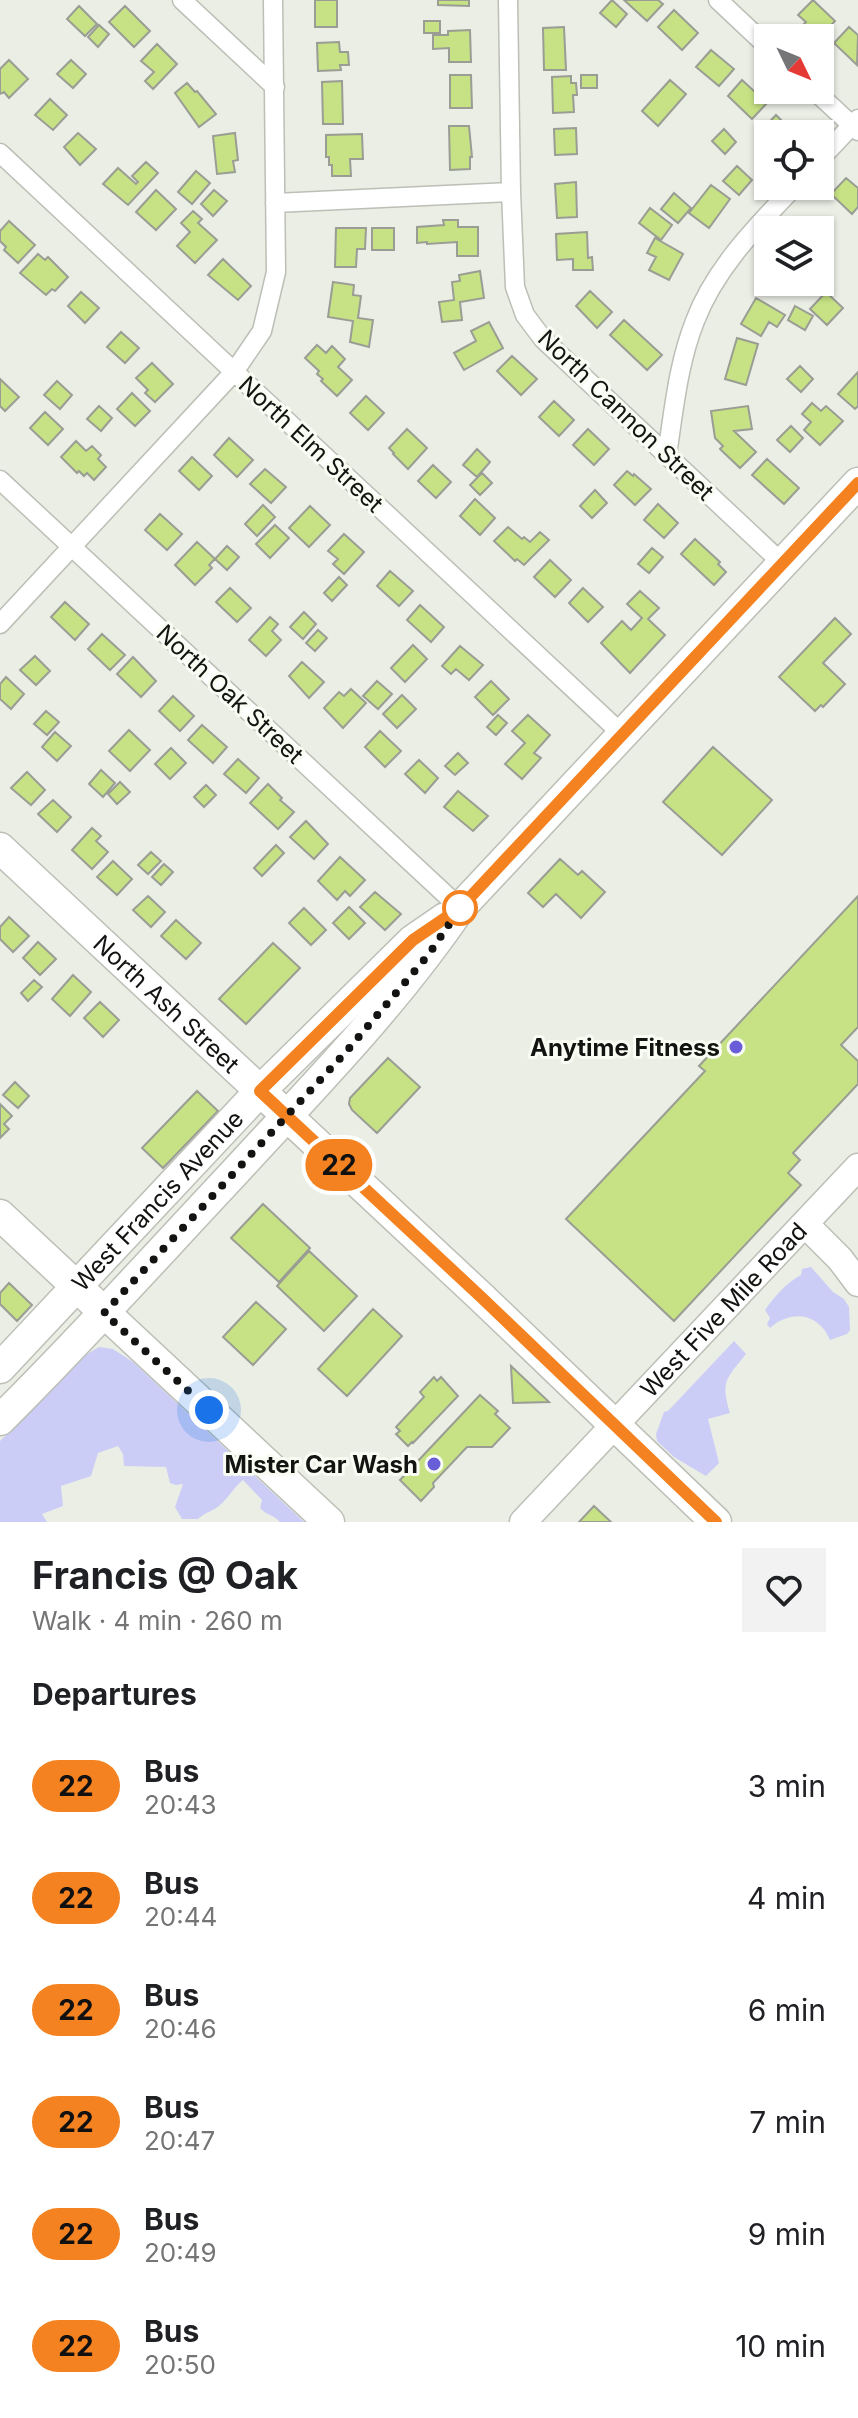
<!DOCTYPE html>
<html lang="en">
<head>
<meta charset="utf-8">
<style>
  body { margin:0; font-family:Inter,sans-serif; background:#f2f2f2; color:#202124; height:100vh; display:flex; flex-direction:column; font-size:30px; white-space:nowrap }
  * { box-sizing:border-box; margin:0 }
  p { font-size:26px; color:#757577 }
  .icon { flex:none; width:44px; height:44px; fill:none; stroke:currentColor; stroke-width:2; stroke-linecap:round; stroke-linejoin:round }
  .map { position:relative; height:1522px; overflow:hidden }
  .panel { display:flex; flex-direction:column; background:#fff; flex:1 }
  .panel>* { flex:none }
  .badge { padding:0 16px; border-radius:26px; font-size:28px; line-height:52px }
  .needle { width:52px; rotate:133deg }
  .fabs { position:absolute; left:754px; top:24px; display:grid; gap:16px }
  .fabs a { display:grid; place-items:center; width:80px; height:80px; border-radius:0px; background:#fff; box-shadow:0 2px 6px #0004; font-size:40px }
  .you { position:absolute; width:40px; height:40px; margin:-20px; border:6px solid #fff; border-radius:50%; background:#1a73e8; box-shadow:0 0 0 12px #1a73e833 }
  .map>.badge { position:absolute; translate:-50% -50%; box-shadow:0 0 0 4px #fff }
  h2 { padding:0 32px; font-size:30px; line-height:72px }
  .round { display:grid; place-items:center; flex:none; width:84px; height:84px; border-radius:0px; background:#f2f2f2 }
  .headline { display:flex; align-items:center; justify-content:space-between; height:136px; padding:0 32px }
  h1 { font-size:38px; font-weight:700; line-height:60px }
  ul { padding:0; list-style:none }
  li { display:flex; align-items:center; gap:24px; height:112px; padding:0 32px }
  li div { flex:1 }
  li b { display:block; font-size:30px }
  li em { font-style:normal }
  li .badge { min-width:88px; font-weight:700; text-align:center }
  .map>svg:first-child { display:block }
  .green { fill:#cbcdf7 }
  .building { fill:#c6e284; stroke:#9a9d94; stroke-width:2 }
  .lines { fill:none; stroke-linecap:round; stroke-linejoin:round }
  .street-casing { stroke:#bcbfb6; stroke-width:21 }
  .secondary-casing { stroke:#bcbfb6; stroke-width:29 }
  .primary-casing { stroke:#bcbfb6; stroke-width:33 }
  .street { stroke:#fff; stroke-width:18 }
  .secondary { stroke:#fff; stroke-width:26 }
  .primary { stroke:#fff; stroke-width:30 }
  .line-casing { stroke:#fff; stroke-width:18 }
  .line { stroke:#f58220; stroke-width:12 }
  .walk { stroke:#131411; stroke-width:8; stroke-dasharray:0 14.4 }
  .stop-dot { fill:#fff; stroke:#f58220; stroke-width:4 }
  .poi-dot { fill:#6a5ed8; stroke:#f8fcf2; stroke-width:3 }
  .labels { text-anchor:middle; dominant-baseline:central; stroke-width:6; stroke-linejoin:round; paint-order:stroke }
  .street-label { font-size:24px; fill:#131411; stroke:#f8fcf2 }
  .poi-label { font-size:24px; font-weight:bold; fill:#131411; stroke:#f8fcf2; text-anchor:end }
</style>
</head>
<body>
<div class="map">
<svg width="858" height="1522" viewBox="0 0 858 1522">
  <rect width="100%" height="100%" fill="#ebeee5"/>
  <path class="green" d="M811,1267L833,1292L844,1299L849,1307L850,1330L847,1334L830,1340C819,1313 791,1309 770,1328L767,1324L770,1318L765,1310C775,1296 786,1283 801,1275L802,1269Z
    M734,1341L746,1354C727,1378 720,1381 730,1413L708,1419L719,1463L706,1476L674,1457L657,1441L656,1434L664,1412L668,1411Z
    M99,1347L113,1349L133,1362L304,1522H280C274,1515 266,1515 260,1508L262,1500L243,1480C234,1487 229,1497 220,1505C214,1511 205,1512 198,1519H182L175,1507L183,1484L176,1485L170,1483L166,1467L124,1466L123,1454L118,1446L98,1453L91,1476L61,1486L63,1506L42,1514L47,1522H0V1441L84,1356Z"/>
  <path class="building" d="M315,0H337V27H315Z
    M438,0H469V6L438,5Z
    M612,0L627,14L616,27L600,13Z
    M624,0H658L663,4L647,21Z
    M813,0L835,21L819,38L804,24L806,22L798,15Z
    M79,6L97,24L85,36L67,19Z
    M125,6L150,31L134,47L109,22Z
    M674,10L698,33L682,50L658,27Z
    M424,21H440V33H424Z
    M99,25L109,34L98,47L88,37Z
    M564,27L566,70H544L543,28Z
    M849,27L858,35L857,65L834,43Z
    M470,30L471,62H449V48L433,49V35H448V31Z
    M339,42L340,52H348L349,65H340L341,70L318,71L317,43Z
    M157,44L177,64L153,89L145,81L154,72L141,61Z
    M711,50L734,69L719,86L696,67Z
    M9,60L28,79L9,98L4,92L0,94V69Z
    M71,60L86,74L73,88L57,74Z
    M450,75H471L472,108H450Z
    M581,75H597V88H581Z
    M571,76V83H576L577,95H573L574,112L553,113L552,77Z
    M670,80L686,94L658,126L642,111Z
    M742,80L767,103L752,119L728,96Z
    M342,81L343,124H323L322,82Z
    M187,83L195,92L197,91L216,114L199,127L175,93Z
    M50,99L67,115L53,130L35,115Z
    M776,115L795,134H768L766,147L756,136Z
    M449,126H469L472,157H470V169L450,170Z
    M576,128L577,154L555,155L554,129Z
    M724,129L736,142L725,154L712,141Z
    M78,133L96,149L80,165L64,147Z
    M235,133L238,160L233,161L235,172L217,174L213,136Z
    M362,134L363,159H350L351,176H332V165H329V157H326V135Z
    M146,162L158,173L128,205L103,184L118,168L136,184L138,182L132,176Z
    M737,166L752,180L739,195L723,181Z
    M196,171L210,183L192,204L178,192Z
    M846,178L858,188V207L852,214L831,194Z
    M576,182L577,217L557,218L555,184Z
    M711,185L730,199L709,228L689,213Z
    M156,190L176,209L156,230L136,212Z
    M214,190L227,201L213,216L201,204Z
    M674,193L691,208L678,223L661,209Z
    M650,208L672,225L661,240L639,223Z
    M193,211L202,219L198,223L217,240L195,263L177,246L190,232L181,223Z
    M443,220H458V227H478V256H457V242L427,244V242L417,243V227L444,225Z
    M9,221L35,245L18,263L4,250L6,247L0,241V231Z
    M336,228H366L365,249H357L356,267H335Z
    M372,228H394V250H372Z
    M587,232L588,258L592,257L593,270H573V259L557,260L556,234Z
    M655,238L683,254L669,280L649,270L656,257L647,253Z
    M38,254L45,260L48,257L68,277L55,291L52,289L46,295L20,273Z
    M223,259L251,286L238,300L208,275Z
    M480,271L484,298L460,302L462,320L442,322L439,302L454,300L452,282L460,281L459,275Z
    M333,282L354,285L353,295L361,296L358,318L373,320L369,347L350,342L353,321L328,317Z
    M590,291L612,312L597,328L576,306Z
    M81,292L99,308L85,323L68,306Z
    M826,292L843,308L827,325L810,309Z
    M756,298L785,315L777,327L769,322L761,336L741,324Z
    M795,306L813,316L805,330L788,320Z
    M624,320L662,355L647,370L610,335Z
    M489,322L503,348L464,370L454,353L476,341L471,331Z
    M121,332L139,348L125,363L107,347Z
    M737,338L758,344L746,385L725,379Z
    M317,345L326,353L332,346L345,359L338,367L352,380L337,396L321,381L323,379L317,374L319,371L305,358Z
    M512,356L537,379L521,395L497,371Z
    M152,363L173,384L155,402L145,393L148,390L136,378Z
    M800,366L813,379L801,392L787,379Z
    M858,372V406L855,409L838,394Z
    M0,379L19,397L5,411L0,406Z
    M57,381L72,395L60,409L44,395Z
    M132,393L150,411L135,426L117,409Z
    M366,396L384,413L368,430L350,413Z
    M554,401L574,420L559,436L539,417Z
    M812,403L821,411L826,406L843,421L820,445L804,430L811,422L802,414Z
    M99,406L112,418L101,431L87,419Z
    M748,406L752,429L734,431L756,452L740,468L720,449L723,446L715,438L711,411Z
    M45,412L63,429L48,445L30,428Z
    M791,426L803,438L790,452L777,440Z
    M407,429L427,448L408,469L393,454L394,453L389,448Z
    M588,429L609,449L594,465L573,445Z
    M229,438L253,460L237,477L214,455Z
    M76,441L86,451L92,446L101,455L98,459L106,467L94,480L87,473L84,476L79,471L77,473L61,457Z
    M477,449L490,462L477,477L463,465Z
    M192,457L212,476L199,490L179,471Z
    M767,459L799,488L784,504L752,475Z
    M433,465L451,482L436,498L418,481Z
    M265,469L286,487L271,503L250,484Z
    M627,471L633,476L634,474L651,489L635,505L614,485Z
    M482,473L492,483L480,495L470,485Z
    M595,490L607,503L592,518L580,506Z
    M475,499L495,518L480,535L460,516Z
    M658,504L678,523L664,538L644,520Z
    M263,505L275,517L257,536L245,524Z
    M310,506L330,525L309,547L289,528Z
    M160,514L182,534L167,550L145,530Z
    M275,525L289,538L270,558L256,544Z
    M508,527L522,539L524,537L530,542L540,532L549,540L524,565L517,559L515,561L494,541Z
    M344,534L364,552L344,574L333,564L338,559L328,551Z
    M695,539L720,562L718,564L726,572L714,585L681,554Z
    M197,542L215,559L209,565L212,568L195,585L175,565Z
    M227,546L239,557L227,570L215,559Z
    M652,548L663,557L649,573L638,564Z
    M550,560L571,580L555,597L534,577Z
    M390,571L413,591L399,606L377,586Z
    M339,577L347,585L332,601L324,593Z
    M230,588L251,608L237,622L216,602Z
    M583,588L603,607L588,622L569,603Z
    M640,591L659,608L648,619L665,635L630,673L601,643L622,621L631,630L642,618L627,604Z
    M65,602L89,624L75,640L51,617Z
    M420,605L444,627L431,642L407,620Z
    M304,612L316,624L303,639L290,627Z
    M270,617L278,624L272,631L281,640L266,656L249,640Z
    M835,618L851,634L823,663L845,684L823,707L821,705L815,711L779,677Z
    M318,630L327,638L315,651L306,643Z
    M102,634L125,655L110,670L88,649Z
    M413,645L427,659L405,682L391,668Z
    M460,646L483,665L469,680L456,669L451,674L442,666Z
    M35,656L50,671L36,685L20,670Z
    M133,657L156,681L141,697L117,674Z
    M302,662L324,682L309,698L289,676Z
    M6,677L24,694L11,709L0,699V684Z
    M377,681L392,694L378,709L363,696Z
    M491,681L509,699L493,715L475,697Z
    M351,689L366,703L343,728L324,708L339,692L344,696Z
    M402,695L416,709L397,728L383,714Z
    M173,696L194,716L180,731L159,711Z
    M46,711L59,722L47,735L34,724Z
    M498,715L507,723L496,735L487,727Z
    M528,715L550,735L534,753L541,758L522,779L505,764L525,743L512,731Z
    M202,725L227,747L213,763L188,740Z
    M129,730L150,750L130,771L109,751Z
    M380,731L401,751L385,767L365,747Z
    M55,732L71,746L57,761L42,747Z
    M713,747L772,800L722,855L663,802Z
    M171,748L186,763L170,779L155,764Z
    M458,753L468,763L455,775L445,766Z
    M238,759L259,778L246,793L224,774Z
    M419,760L438,778L425,793L405,774Z
    M101,770L115,783L103,797L89,784Z
    M27,772L45,790L31,805L11,788Z
    M120,782L130,792L117,804L108,794Z
    M268,784L282,798L280,800L294,812L278,829L250,803Z
    M206,785L216,795L204,807L194,797Z
    M458,791L488,816L473,831L444,807Z
    M53,800L71,817L57,832L38,814Z
    M306,821L328,844L314,859L290,837Z
    M92,828L101,836L96,841L108,852L92,869L72,850Z
    M276,845L284,853L262,876L254,868Z
    M151,852L161,861L148,874L138,865Z
    M340,857L365,880L350,896L345,891L337,900L318,881Z
    M560,859L578,875L582,871L605,892L581,918L556,894L543,907L528,893Z
    M113,861L132,879L117,895L97,877Z
    M164,864L173,872L161,885L152,877Z
    M375,892L401,914L385,930L360,907Z
    M148,896L165,912L151,927L133,910Z
    M858,896V1027L841,1045L858,1061V1084L793,1153L800,1160L788,1173L801,1185L674,1321L566,1219L705,1071L699,1066Z
    M349,907L365,923L349,939L333,923Z
    M304,908L326,930L311,945L289,923Z
    M9,917L29,936L13,952L0,939V927Z
    M176,920L201,943L186,959L161,936Z
    M38,942L56,959L40,975L23,958Z
    M273,943L300,968L246,1024L219,999Z
    M73,975L91,992L70,1016L52,999Z
    M34,980L42,987L28,1001L21,993Z
    M100,1002L119,1020L103,1037L84,1018Z
    M388,1058L420,1087L377,1133L352,1110L349,1104L350,1098Z
    M15,1082L29,1096L18,1108L3,1095Z
    M197,1091L218,1111L163,1168L142,1148Z
    M0,1104L12,1116L4,1124L9,1129L0,1138Z
    M263,1204L310,1248L279,1282L231,1238Z
    M309,1251L357,1296L324,1331L277,1286Z
    M9,1283L32,1305L17,1321L0,1304V1293Z
    M256,1302L286,1329L253,1365L223,1337Z
    M373,1309L402,1336L347,1396L318,1369Z
    M511,1366L549,1402L513,1403Z
    M434,1377L437,1381L441,1377L458,1396L413,1443L412,1442L408,1446L396,1434L400,1431L396,1427L424,1397L420,1392Z
    M480,1395L498,1411L495,1414L510,1428L492,1447H467L433,1483L434,1487L421,1501L400,1480Z
    M594,1506L611,1522H579Z"/>
  <g class="lines">
    <defs>
      <path id="street" d="M182,0L275,87
        M508,0L511,192
        M718,0L768,47
        M814,90L858,131
        M0,153L622,734
        M820,159L858,119
        M275,203L511,192L515,287L525,315L543,339L782,563
        M667,455C674,409 678,364 695,321C715,268 757,226 795,186
        M0,480L460,908
        M0,624L234,372L262,331L276,272L273,0"/>
      <g id="secondary">
        <path d="M805,1224L840,1259L858,1283"/>
        <path id="s1" d="M523,1522L858,1167"/>
      </g>
      <g id="primary">
        <path id="s2" d="M0,848L481,1297L716,1522"/>
        <path d="M0,1215L329,1522"/>
        <path id="s3" d="M0,1368L260,1091L413,940L445,918"/>
        <path d="M0,1420C81,1340 157,1255 235,1172C313,1087 395,1004 460,908L858,483"/>
      </g>
    </defs>
    <use href="#street" class="street-casing"/>
    <use href="#secondary" class="secondary-casing"/>
    <use href="#primary" class="primary-casing"/>
    <use href="#street" class="street"/>
    <use href="#secondary" class="secondary"/>
    <use href="#primary" class="primary"/>
  </g>
  <g class="lines">
    <defs>
      <path id="line" d="M716,1522L481,1297L260,1091L413,940L460,908L858,483"/>
    </defs>
    <use href="#line" class="line-casing"/>
    <use href="#line" class="line"/>
    <path class="walk" d="M209,1410L104,1313L346,1052L429,954L460,908"/>
  </g>
  <circle class="stop-dot" cx="460" cy="908" r="16"/>
  <g class="poi-dot">
    <circle cx="736" cy="1047" r="8"/>
    <circle cx="434" cy="1464" r="8"/>
  </g>
  <g class="labels">
    <g class="street-label">
      <text transform="translate(626 415) rotate(44)">North Cannon Street</text>
      <text transform="translate(311 444) rotate(43)">North Elm Street</text>
      <text transform="translate(230 694) rotate(43)">North Oak Street</text>
      <text stroke="none"><textPath href="#s2" startOffset="228">North Ash Street</textPath></text>
      <text stroke="none"><textPath href="#s3" startOffset="230">West Francis Avenue</textPath></text>
      <text stroke="none"><textPath href="#s1" startOffset="292">West Five Mile Road</textPath></text>
    </g>
    <g class="poi-label">
      <text x="720" y="1047">Anytime Fitness</text>
      <text x="418" y="1464">Mister Car Wash</text>
    </g>
  </g>
</svg>
<div class="fabs">
<a><svg class="needle" viewBox="-14 -14 28 28"><path d="M0-13l5 13h-10z" fill="#e53935"/><path d="M0 13l5-13h-10z" fill="#757577"/></svg></a>
<a><svg class="icon" aria-label="locate" viewBox="0 0 24 24"><circle cx="12" cy="12" r="6"/><path d="M12 2v4M12 18v4M2 12h4M18 12h4"/></svg></a>
<a><svg class="icon" aria-label="layers" viewBox="0 0 24 24"><path d="M12 4l9 5-9 5-9-5zM3 14l9 5 9-5"/></svg></a>
</div>
<div class="you" style="left:209px;top:1410px"></div>
<b class="badge" style="left:339px;top:1165px;background:#f58220;color:#111">22</b>
</div>
<section class="panel">
<div class="headline"><div><h1>Francis @ Oak</h1><p>Walk · 4 min · 260 m</p></div><a class="round"><svg class="icon" aria-label="heart" viewBox="0 0 24 24"><path d="M12 20l-8-8c-3-5 5-10 8-4 3-6 11-1 8 4z"/></svg></a></div>
<h2>Departures</h2>
<ul>
<li><span class="badge" style="background:#f58220;color:#111">22</span><div><b>Bus</b><p>20:43</p></div><em>3 min</em></li>
<li><span class="badge" style="background:#f58220;color:#111">22</span><div><b>Bus</b><p>20:44</p></div><em>4 min</em></li>
<li><span class="badge" style="background:#f58220;color:#111">22</span><div><b>Bus</b><p>20:46</p></div><em>6 min</em></li>
<li><span class="badge" style="background:#f58220;color:#111">22</span><div><b>Bus</b><p>20:47</p></div><em>7 min</em></li>
<li><span class="badge" style="background:#f58220;color:#111">22</span><div><b>Bus</b><p>20:49</p></div><em>9 min</em></li>
<li><span class="badge" style="background:#f58220;color:#111">22</span><div><b>Bus</b><p>20:50</p></div><em>10 min</em></li>
</ul>
</section>
</body>
</html>
